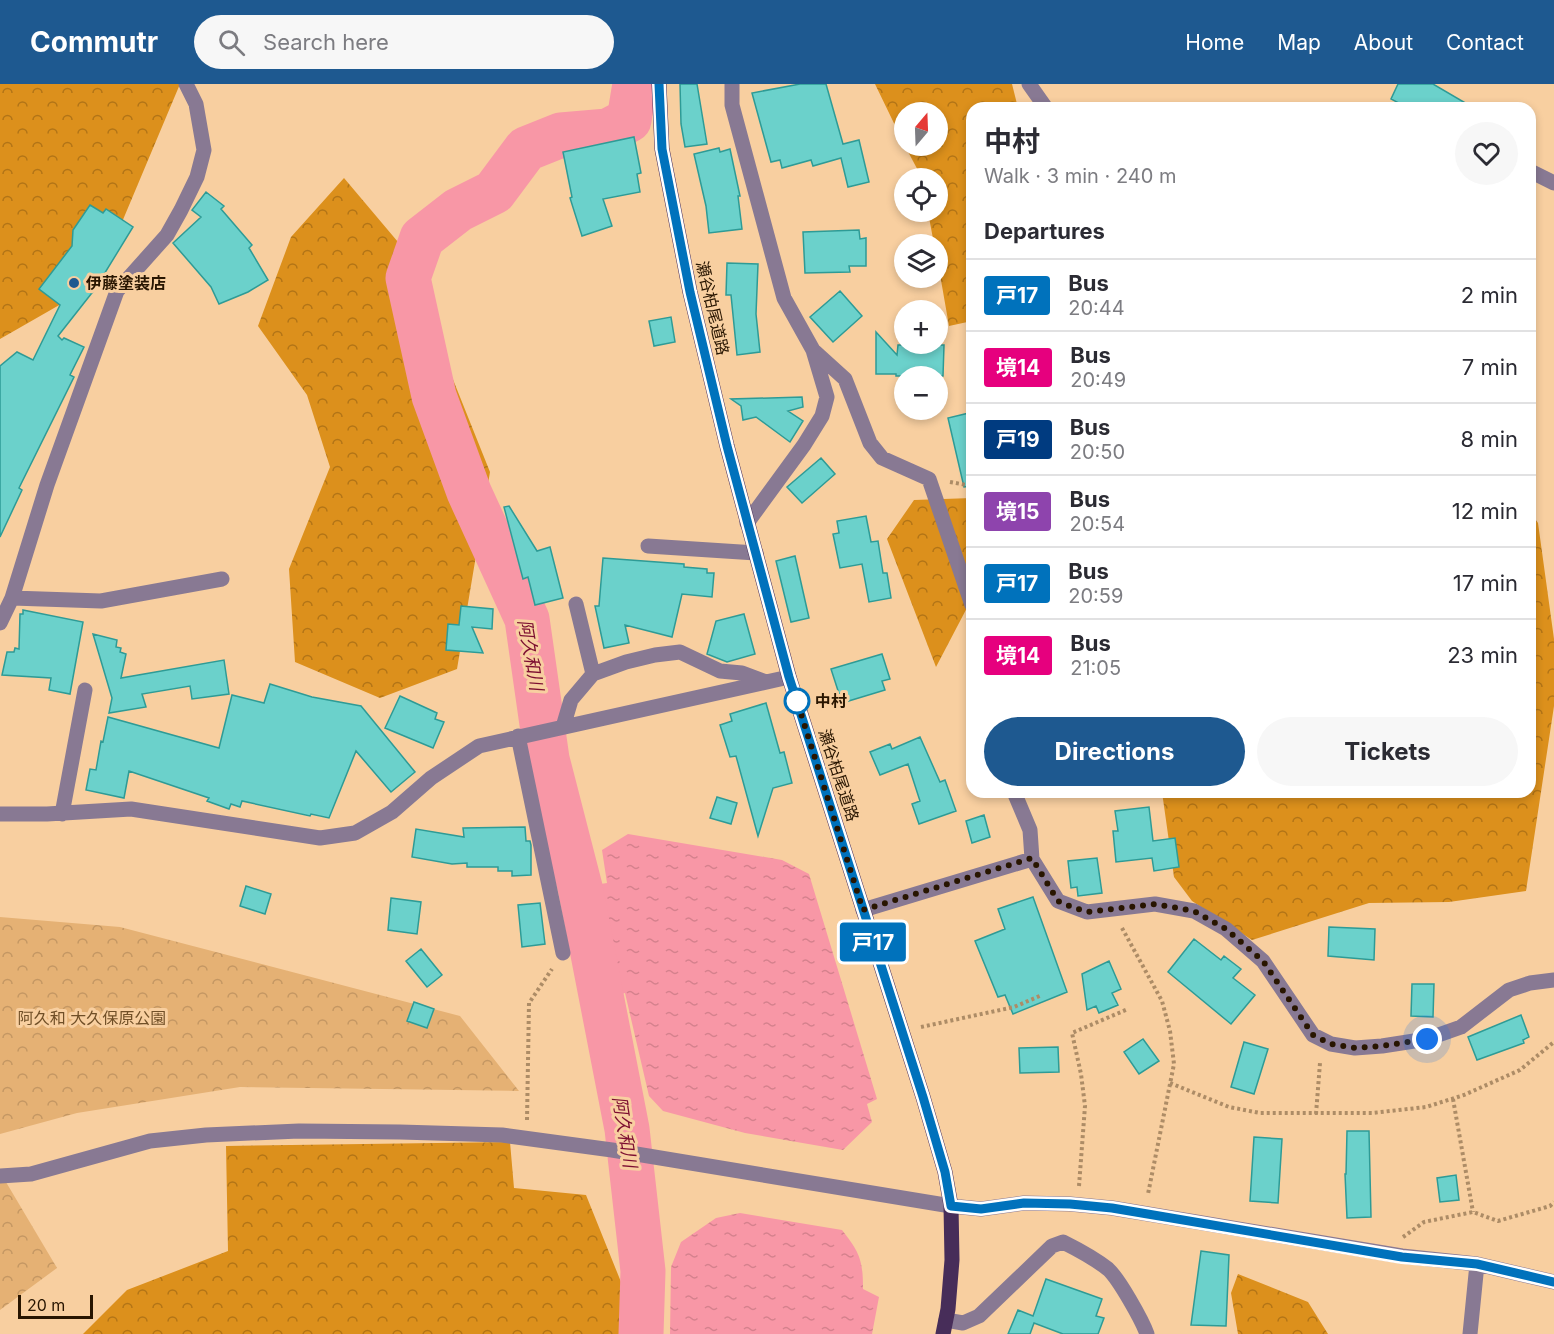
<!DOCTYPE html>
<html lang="en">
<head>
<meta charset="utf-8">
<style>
  body { margin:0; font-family:Inter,"Noto Sans JP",sans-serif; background:#f7f7f7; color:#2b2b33; height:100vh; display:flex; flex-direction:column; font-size:22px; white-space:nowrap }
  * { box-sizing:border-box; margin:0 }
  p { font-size:20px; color:#7c7c81 }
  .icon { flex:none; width:33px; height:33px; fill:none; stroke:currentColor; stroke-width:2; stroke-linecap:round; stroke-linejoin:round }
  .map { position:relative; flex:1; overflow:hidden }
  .drawer { position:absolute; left:966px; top:18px; width:570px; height:696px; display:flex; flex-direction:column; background:#fff; border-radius:18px; box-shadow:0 3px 9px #0003 }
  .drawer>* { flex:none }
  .badge { padding:0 12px; border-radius:4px; font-size:21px; line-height:39px }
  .needle { width:39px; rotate:19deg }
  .controls { position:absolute; left:894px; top:18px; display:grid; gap:12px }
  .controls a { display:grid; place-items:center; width:54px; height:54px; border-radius:50%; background:#fff; box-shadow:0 3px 9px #0003; font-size:30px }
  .scale { position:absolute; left:18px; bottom:15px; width:75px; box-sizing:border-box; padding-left:6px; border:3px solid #281500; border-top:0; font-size:16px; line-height:21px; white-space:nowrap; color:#281500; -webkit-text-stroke:4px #f8cfa0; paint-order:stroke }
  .you { position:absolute; width:30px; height:30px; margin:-15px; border:4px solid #fff; border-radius:50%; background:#1a73e8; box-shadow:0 0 0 9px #1a73e833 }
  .map>.badge { position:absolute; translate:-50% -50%; box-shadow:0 0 0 3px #fff }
  h2 { padding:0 18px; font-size:22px; line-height:54px }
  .round { display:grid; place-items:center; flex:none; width:63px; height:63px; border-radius:32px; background:#f7f7f7 }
  .summary { display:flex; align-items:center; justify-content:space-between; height:102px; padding:0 18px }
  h1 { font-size:28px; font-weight:700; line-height:45px }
  .primary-button { display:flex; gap:12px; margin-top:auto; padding:12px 18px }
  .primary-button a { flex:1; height:69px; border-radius:36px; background:#1e5990; color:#fff; font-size:24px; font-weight:700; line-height:69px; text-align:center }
  .primary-button a+a { background:#f7f7f7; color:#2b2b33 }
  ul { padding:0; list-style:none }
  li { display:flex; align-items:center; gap:18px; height:72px; padding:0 18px; border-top:2px solid #e1e1e2 }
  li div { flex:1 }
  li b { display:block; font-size:22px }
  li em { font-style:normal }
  li .badge { min-width:66px; font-weight:700; text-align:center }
  header { display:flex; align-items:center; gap:36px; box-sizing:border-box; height:84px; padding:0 30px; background:#1e5990; color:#fff }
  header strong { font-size:28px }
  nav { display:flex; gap:33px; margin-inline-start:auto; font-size:21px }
  .search { width:420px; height:54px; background:#f7f7f7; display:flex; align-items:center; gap:15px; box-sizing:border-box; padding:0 21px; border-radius:33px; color:#7c7c81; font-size:22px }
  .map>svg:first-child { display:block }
  .forest { fill:url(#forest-crowns) }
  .park { fill:url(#park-crowns) }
  .water { fill:url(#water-ripples) }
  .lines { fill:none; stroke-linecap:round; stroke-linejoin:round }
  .river { stroke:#f897a6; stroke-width:45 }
  .building { fill:#6bd1cb; stroke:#2e9b96; stroke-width:1.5 }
  .path { stroke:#ad8c66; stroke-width:4; stroke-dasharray:3 3; stroke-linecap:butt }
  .minor { stroke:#887993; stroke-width:15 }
  .major { stroke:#472d59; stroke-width:15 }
  .line-casing { stroke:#fff; stroke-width:14 }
  .line { stroke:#0072bc; stroke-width:9 }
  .walk { stroke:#281500; stroke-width:6; stroke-dasharray:0 10.8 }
  .poi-dot { fill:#1e5990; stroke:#f8cfa0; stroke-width:2 }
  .stop-dot { fill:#fff; stroke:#0072bc; stroke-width:3 }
  .labels { text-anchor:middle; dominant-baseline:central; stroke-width:6; stroke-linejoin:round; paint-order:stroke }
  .poi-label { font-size:16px; font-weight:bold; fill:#281500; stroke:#f8cfa0; text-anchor:start }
  .street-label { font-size:16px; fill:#281500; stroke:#f8cfa0 }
  .stop-label { font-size:16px; font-weight:bold; fill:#281500; stroke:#f8cfa0; text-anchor:start }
  .park-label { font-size:16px; fill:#704f27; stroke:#f8cfa0 }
  .water-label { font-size:18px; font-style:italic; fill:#7c0e31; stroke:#f8cfa0 }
</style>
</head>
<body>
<header>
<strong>Commutr</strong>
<div class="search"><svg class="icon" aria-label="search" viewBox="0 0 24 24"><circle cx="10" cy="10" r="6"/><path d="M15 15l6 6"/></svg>Search here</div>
<nav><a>Home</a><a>Map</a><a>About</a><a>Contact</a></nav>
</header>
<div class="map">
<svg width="1554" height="1250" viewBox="0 0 1554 1250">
  <defs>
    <pattern id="forest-crowns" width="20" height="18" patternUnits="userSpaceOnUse" patternTransform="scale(1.5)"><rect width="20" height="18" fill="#dc901c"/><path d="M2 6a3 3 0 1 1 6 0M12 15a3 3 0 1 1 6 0" fill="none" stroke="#b27416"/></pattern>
    <pattern id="park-crowns" width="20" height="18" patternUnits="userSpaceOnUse" patternTransform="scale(1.5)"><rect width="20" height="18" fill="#e5b174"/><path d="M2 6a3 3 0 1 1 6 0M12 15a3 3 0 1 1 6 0" fill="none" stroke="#c49763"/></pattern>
    <pattern id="water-ripples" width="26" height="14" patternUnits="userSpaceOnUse" patternTransform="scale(1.5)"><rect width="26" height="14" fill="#f897a6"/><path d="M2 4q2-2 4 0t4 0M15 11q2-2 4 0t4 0" fill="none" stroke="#d5818d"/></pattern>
  </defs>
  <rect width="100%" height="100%" fill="#f8cfa0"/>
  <path class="forest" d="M0,0H180L96,200L0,255Z
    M875,0H1012L1018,24H972V237L949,242L938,179V160H934L928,128H938V94H922L905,62H938V28H904V60Z
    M344,94L398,158L490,388L457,585L380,614L295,578L289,485L330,383L307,311L258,242L291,153Z
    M972,414V520H969L936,583L887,455L914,416Z
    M1530,428L1538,439L1554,555V622L1526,807L1449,818L1369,819L1252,856L1192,817L1174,793L1162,708H1530Z
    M510,1058L514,1104L586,1111L621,1198V1250H83L127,1206L228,1167L226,1062Z
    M1238,1190L1308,1218L1328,1250H1238L1231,1209Z"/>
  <path class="park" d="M0,833L120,843L460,932L519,1007L240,1003L77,1029L0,1050Z
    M0,1088L57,1184L0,1226Z"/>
  <path class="water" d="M628,750L782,776L809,790L877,1015L867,1020L872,1038L843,1066L745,1049L663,1027L649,1012L625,909L602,915L580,803L607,799L602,766Z
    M740,1129L842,1146C860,1169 863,1176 863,1205L879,1213L872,1250H670L671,1183L681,1158L716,1134Z"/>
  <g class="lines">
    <path class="river" d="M635,0L629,36L608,47L561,51L526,65L494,108L458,126L422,154L408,194L434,312L469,408L527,535L547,675L580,803L627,1045L643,1187L641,1250"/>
  </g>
  <path class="building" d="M680,0H697L707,60L685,63L681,40Z
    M800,0H826L843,60L859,56L869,98L848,103L841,74L813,82L811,76L782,84L780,76L771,78L752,9Z
    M1398,0H1433L1474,24H1408L1391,15Z
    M634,53L641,89L637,90L640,108L603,115L612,142L582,152L570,114L572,113L563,68Z
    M719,64L720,68L730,65L740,112H738L742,145L709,149L706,122L694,70Z
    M206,108L224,122L221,125L252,161L249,164L268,196L248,208L219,220L211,203L173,159L201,133L192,126Z
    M90,121L103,129L106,125L133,143L95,205L58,252L62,256L64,254L84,263L70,291L74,293L19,404L22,406L0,453V282L17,268L33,276L60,221L39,205L72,162L73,146Z
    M859,146L860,155L866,154V182H849L850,188L805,189L803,148Z
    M727,179L758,180L756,230L760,268L737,271L731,211H726Z
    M840,207L862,232L833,258L810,233Z
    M671,233L675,258L654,262L649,237Z
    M876,248L897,271L898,261H944L943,292H896V290H876Z
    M802,313L803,323L788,327L803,337L790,358L756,333L743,336L741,322L731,315Z
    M969,329L972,343V402L964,403L948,334Z
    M821,374L835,390L802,419L787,403Z
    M509,422L537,467L550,463L563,514L535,521L528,493L523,495L504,423Z
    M866,432L871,458L878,457L883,489H887L891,514L869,518L862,480L840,484L833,450L839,449L837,437Z
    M795,472L809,534L791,538L776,477Z
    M603,474L684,480V483L707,485V489H714L712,513L682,510L672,553L625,541L629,559L604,564L595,522H599Z
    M461,522L493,525L492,545L472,543L483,569L446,566L448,540L459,541Z
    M23,526L83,538L70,610L49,606L51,594L2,591L7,568H14L15,564L19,565L20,530H23Z
    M744,530L755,570L727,578L707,570L716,537Z
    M93,550L117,556L116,563L121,564L120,568L126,570L121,594L224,576L229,610L192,615L190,602L142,610L146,623L109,629L112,614Z
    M882,570L890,595L882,597L885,606L842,619L831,585Z
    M270,600L312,613L361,622L415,688L391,708L356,667L329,734L311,730L310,732L242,717L240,723L231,720L229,725L207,717L209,714L129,687L124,714L86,706L90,685L96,686L101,657L103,658L108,633L219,664L232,611L264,619Z
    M400,612L437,629L435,635L444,638L433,664L385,644Z
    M766,619L780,669L784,668L792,699L773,704L758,752L736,672L730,673L720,641L732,637L730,630Z
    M920,653L940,698L945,696L956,727L919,740L912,720L920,717L908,680L880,691L870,668L890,660L892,665Z
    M717,713L737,719L731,740L710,734Z
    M1149,723L1153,757L1175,754L1179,783L1154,787L1152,774L1116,778L1113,747H1118L1115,727Z
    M984,731L990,753L972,759L966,737Z
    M525,743L526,757H530L531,761V791L512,792V787H498V783H467V779L452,780L412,773L416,745L464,753L463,744Z
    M1097,774L1102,809L1078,812L1077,803L1071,804L1068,777Z
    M246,802L271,810L265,830L240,822Z
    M1033,813L1067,908L1013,930L1005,911L998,913L975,857L1005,845L998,825Z
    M391,814L421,818L417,850L388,846Z
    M540,819L545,860L522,863L518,821Z
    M1329,843L1375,845L1374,876L1328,872Z
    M1194,855L1221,876L1224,872L1241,885L1233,894L1255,911L1231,940L1168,888Z
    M421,865L442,891L427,903L406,877Z
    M1109,877L1121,905L1112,909L1118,921L1099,929L1096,922L1087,926L1082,890Z
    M1412,900H1434L1433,933L1411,932Z
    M414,918L434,925L427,944L407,937Z
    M1521,931L1529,953L1523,956L1524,959L1477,976L1468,953Z
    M1143,955L1159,977L1139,990L1124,968Z
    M1244,958L1268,965L1254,1010L1231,1003Z
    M1058,963L1059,988L1020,989L1019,964Z
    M1347,1047H1369L1371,1133L1347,1134L1345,1090H1346Z
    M1254,1053L1282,1055L1278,1119L1250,1117Z
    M1456,1091L1459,1116L1440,1118L1437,1094Z
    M1201,1167L1229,1171L1226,1242L1191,1241Z
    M1046,1195L1102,1215L1096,1232L1104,1234L1098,1250H1063L1034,1239L1030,1250H1008L1018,1226L1033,1232Z"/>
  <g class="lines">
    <path class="path" d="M950,398L972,402
      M1122,844L1162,917L1170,947L1174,980L1148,1110
      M921,943L1014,923L1042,911
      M1170,999L1229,1023L1260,1029H1372L1426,1023L1464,1011L1520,986L1554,958
      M1453,1015L1473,1128
      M1316,1030L1320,979H1322
      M527,1036L529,919L552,885
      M1079,1102L1085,1022L1081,990L1072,949L1128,925
      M1403,1153L1424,1138L1473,1128L1498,1137L1550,1122L1554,1118"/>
    <path class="minor" d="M732,0V21L784,214L813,266L827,313L822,332L804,361L747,439
      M1029,0L1046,24
      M1530,87L1554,99
      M813,266L845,295L870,359L882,374L929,395L972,521
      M648,462L756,469
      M12,514L101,517L222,495
      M576,520L593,590
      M0,539L12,514L47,401L117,207L167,151L181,126L197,93L204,66L196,20L186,0
      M563,643L571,616L593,590L626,578L655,571L680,568L720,587L742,589L766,598
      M518,652L563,869
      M1014,708L1030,746L1032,775
      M0,730H47L131,725L320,754L355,749L392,728L431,694L479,662L789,593
      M62,730L85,606
      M863,826L1032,775L1058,817L1087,828L1155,820L1194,827L1226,845L1263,877L1313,951L1331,960L1355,964L1382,962L1427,955L1461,943L1509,906L1530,899L1554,896
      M0,1092L31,1090L150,1057L206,1051L299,1047L400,1048L502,1051L612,1066L951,1122L981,1125L1024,1119L1070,1120L1112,1124L1402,1172L1477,1180L1554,1198
      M946,1236L963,1239L979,1232L1052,1162L1063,1158C1079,1166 1094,1174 1108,1185C1119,1195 1142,1236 1147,1250
      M1470,1250L1477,1180"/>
    <path class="major" d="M659,0L662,65L690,208L727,362L789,593L923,1013L945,1088L951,1122L952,1176L948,1225L943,1250"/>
  </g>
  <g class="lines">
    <defs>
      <path id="line" d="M659,0L662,65L690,208L727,362L789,593L923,1013L945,1088L951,1122L981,1125L1024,1119L1070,1120L1112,1124L1402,1173L1477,1180L1554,1198"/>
    </defs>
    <use href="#line" class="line-casing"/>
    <use href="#line" class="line"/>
    <path class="walk" d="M797,617L796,614L863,826L1032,774L1058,817L1072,823L1087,828L1155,820L1194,827L1226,845L1263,877L1313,951L1331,960L1355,964L1382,962L1427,955"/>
  </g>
  <circle class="poi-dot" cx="74" cy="199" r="6"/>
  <circle class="stop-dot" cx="797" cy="617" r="12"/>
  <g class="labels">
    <g class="poi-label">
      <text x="86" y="199">伊藤塗装店</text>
    </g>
    <g class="street-label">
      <text transform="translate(713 224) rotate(77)">瀬谷柏尾道路</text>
      <text transform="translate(839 691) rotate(72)">瀬谷柏尾道路</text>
    </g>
    <g class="stop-label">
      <text x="815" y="617">中村</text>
    </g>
    <g class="park-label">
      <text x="92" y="934">阿久和 大久保原公園</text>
    </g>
    <g class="water-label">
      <text transform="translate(531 571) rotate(80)">阿久和川</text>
      <text transform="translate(625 1048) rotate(81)">阿久和川</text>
    </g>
  </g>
</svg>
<div class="controls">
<a><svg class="needle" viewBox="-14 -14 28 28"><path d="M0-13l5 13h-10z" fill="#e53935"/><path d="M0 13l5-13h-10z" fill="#7c7c81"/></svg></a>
<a><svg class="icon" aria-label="locate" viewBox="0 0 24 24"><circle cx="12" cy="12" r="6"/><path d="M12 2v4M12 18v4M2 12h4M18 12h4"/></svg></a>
<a><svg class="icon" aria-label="layers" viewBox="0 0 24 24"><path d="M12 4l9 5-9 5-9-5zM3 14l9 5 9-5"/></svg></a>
<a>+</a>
<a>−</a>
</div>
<div class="scale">20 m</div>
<div class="you" style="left:1427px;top:955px"></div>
<b class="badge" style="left:873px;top:858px;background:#0072bc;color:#fff">戸17</b>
<section class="drawer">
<div class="summary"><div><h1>中村</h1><p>Walk · 3 min · 240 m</p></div><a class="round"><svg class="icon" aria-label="heart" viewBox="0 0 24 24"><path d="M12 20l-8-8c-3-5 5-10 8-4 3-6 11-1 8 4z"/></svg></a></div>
<h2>Departures</h2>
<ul>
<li><span class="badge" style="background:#0072bc;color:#fff">戸17</span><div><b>Bus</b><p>20:44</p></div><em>2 min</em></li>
<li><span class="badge" style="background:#e6007e;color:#fff">境14</span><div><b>Bus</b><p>20:49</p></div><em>7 min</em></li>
<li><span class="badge" style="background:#003b80;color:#fff">戸19</span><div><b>Bus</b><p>20:50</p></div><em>8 min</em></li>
<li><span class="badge" style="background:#8e44ad;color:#fff">境15</span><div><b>Bus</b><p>20:54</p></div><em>12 min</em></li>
<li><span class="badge" style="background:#0072bc;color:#fff">戸17</span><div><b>Bus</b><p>20:59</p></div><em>17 min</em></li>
<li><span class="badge" style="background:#e6007e;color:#fff">境14</span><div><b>Bus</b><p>21:05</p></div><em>23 min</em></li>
</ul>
<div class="primary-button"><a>Directions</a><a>Tickets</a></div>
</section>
</div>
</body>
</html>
